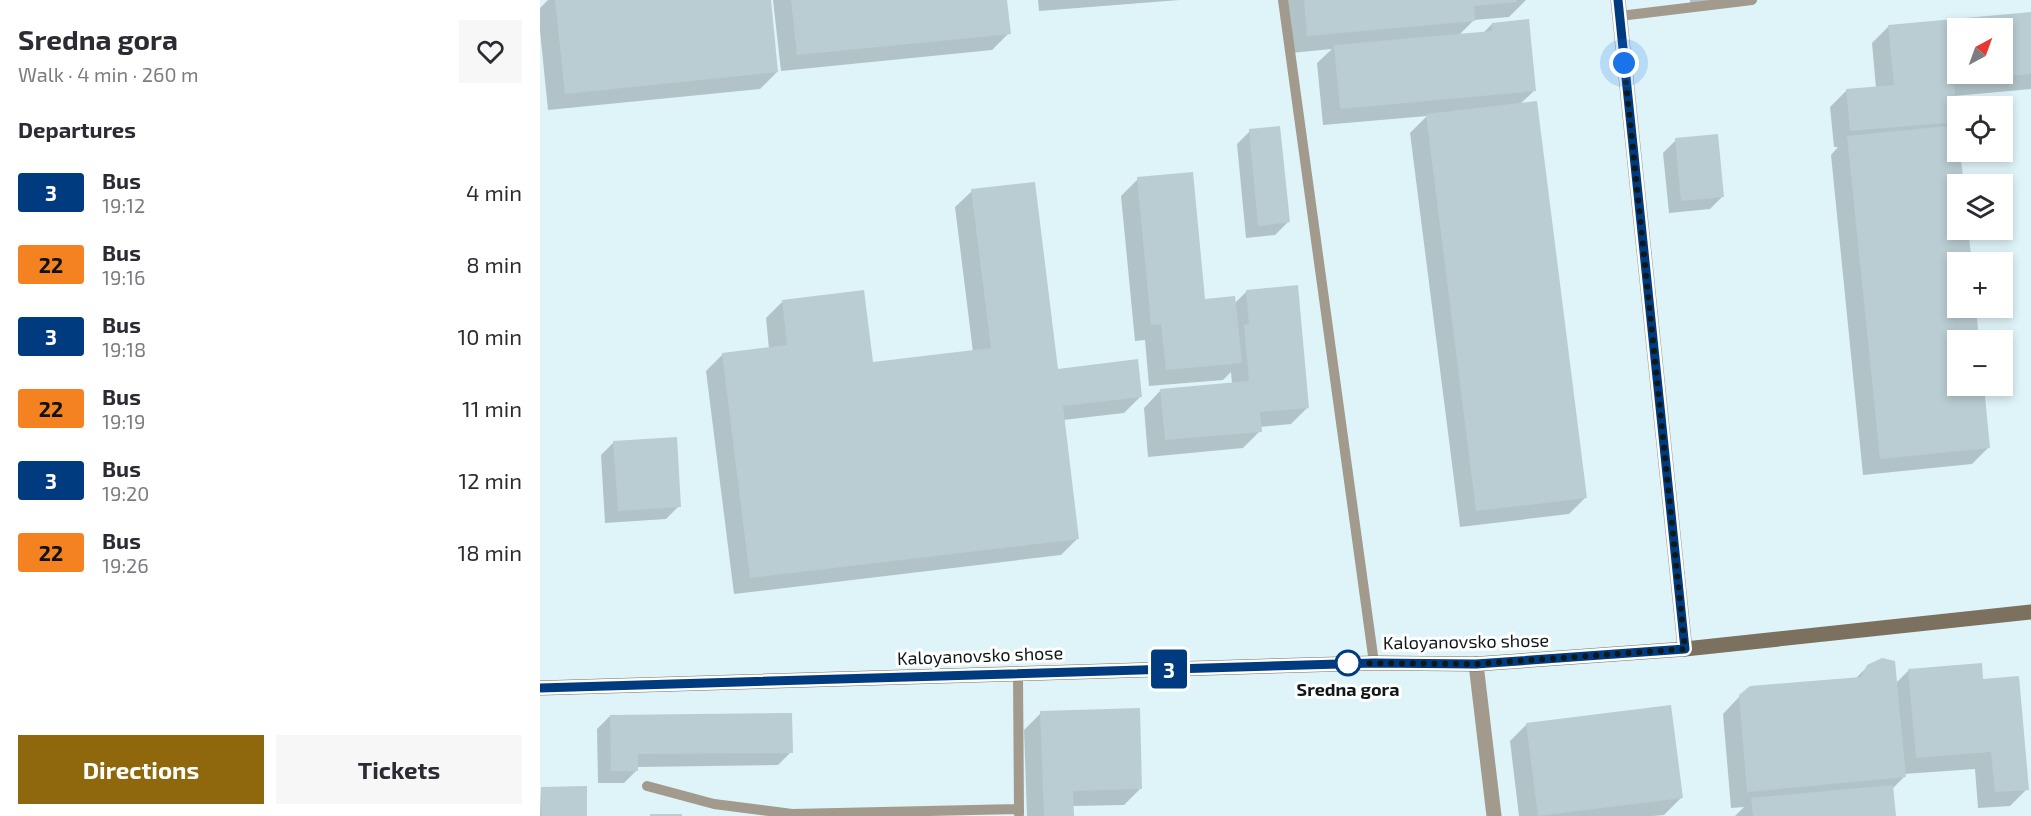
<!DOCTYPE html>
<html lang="en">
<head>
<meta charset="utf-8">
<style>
  body { margin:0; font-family:"Exo 2",sans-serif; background:#f7f7f7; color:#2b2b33; height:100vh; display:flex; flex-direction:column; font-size:22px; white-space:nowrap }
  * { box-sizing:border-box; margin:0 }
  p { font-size:20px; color:#7c7c81 }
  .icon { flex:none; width:33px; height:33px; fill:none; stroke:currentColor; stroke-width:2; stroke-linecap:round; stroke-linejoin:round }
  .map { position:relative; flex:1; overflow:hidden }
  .side { display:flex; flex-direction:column; background:#fff; width:540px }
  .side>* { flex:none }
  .badge { padding:0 12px; border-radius:4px; font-size:21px; line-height:39px }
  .needle { width:39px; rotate:41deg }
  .fabs { position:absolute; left:1407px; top:18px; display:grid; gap:12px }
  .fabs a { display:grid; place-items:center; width:66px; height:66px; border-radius:0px; background:#fff; box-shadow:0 3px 9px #0003; font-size:30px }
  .you { position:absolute; width:30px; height:30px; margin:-15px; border:4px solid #fff; border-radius:50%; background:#1a73e8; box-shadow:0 0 0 9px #1a73e833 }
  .map>.badge { position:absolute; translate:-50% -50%; box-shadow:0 0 0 3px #fff }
  h2 { padding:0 18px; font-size:22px; line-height:54px }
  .round { display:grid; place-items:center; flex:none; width:63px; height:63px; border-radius:0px; background:#f7f7f7 }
  .summary { display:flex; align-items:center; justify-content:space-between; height:102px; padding:0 18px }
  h1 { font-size:28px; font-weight:700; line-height:45px }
  .cta { display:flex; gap:12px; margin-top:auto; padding:12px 18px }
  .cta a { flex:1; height:69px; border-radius:0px; background:#8f680e; color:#fff; font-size:24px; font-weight:700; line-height:69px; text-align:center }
  .cta a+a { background:#f7f7f7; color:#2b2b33 }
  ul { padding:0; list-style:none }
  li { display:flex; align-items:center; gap:18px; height:72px; padding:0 18px }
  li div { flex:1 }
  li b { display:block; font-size:22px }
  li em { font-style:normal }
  li .badge { min-width:66px; font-weight:700; text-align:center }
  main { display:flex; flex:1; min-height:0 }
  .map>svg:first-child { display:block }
  .shadow { fill:#0003; fill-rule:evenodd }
  .building { fill:#b9cdd2; fill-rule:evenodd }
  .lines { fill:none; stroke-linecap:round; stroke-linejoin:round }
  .lane { stroke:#a19a8d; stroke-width:10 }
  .street { stroke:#a19a8d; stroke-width:15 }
  .secondary { stroke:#7c715e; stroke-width:15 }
  .line-casing { stroke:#fff; stroke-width:14 }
  .line { stroke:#003b80; stroke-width:9 }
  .walk { stroke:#101819; stroke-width:6; stroke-dasharray:0 10.8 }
  .stop-dot { fill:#fff; stroke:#003b80; stroke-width:3 }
  .labels { text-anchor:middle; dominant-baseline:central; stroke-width:6; stroke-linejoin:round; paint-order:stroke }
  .street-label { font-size:18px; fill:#101819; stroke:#fff }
  .stop-label { font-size:18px; font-weight:bold; fill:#101819; stroke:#fff }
</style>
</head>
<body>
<main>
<section class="side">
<div class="summary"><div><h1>Sredna gora</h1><p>Walk · 4 min · 260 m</p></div><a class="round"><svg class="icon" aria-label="heart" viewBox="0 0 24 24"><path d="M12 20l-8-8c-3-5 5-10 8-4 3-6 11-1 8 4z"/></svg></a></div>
<h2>Departures</h2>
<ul>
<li><span class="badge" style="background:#003b80;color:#fff">3</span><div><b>Bus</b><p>19:12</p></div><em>4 min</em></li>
<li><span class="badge" style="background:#f58220;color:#111">22</span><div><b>Bus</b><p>19:16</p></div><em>8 min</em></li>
<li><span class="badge" style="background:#003b80;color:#fff">3</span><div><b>Bus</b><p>19:18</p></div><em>10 min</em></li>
<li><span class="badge" style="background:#f58220;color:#111">22</span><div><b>Bus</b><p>19:19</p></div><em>11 min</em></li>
<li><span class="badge" style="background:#003b80;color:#fff">3</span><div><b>Bus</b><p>19:20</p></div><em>12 min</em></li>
<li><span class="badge" style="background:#f58220;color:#111">22</span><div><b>Bus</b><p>19:26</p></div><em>18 min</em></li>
</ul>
<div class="cta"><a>Directions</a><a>Tickets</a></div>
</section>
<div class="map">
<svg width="1491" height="816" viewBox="0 0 1491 816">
  <rect width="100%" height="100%" fill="#dff4f9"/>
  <path class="shadow" d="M8,0H229L237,72L220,89L8,110L0,31V8Z
    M233,0H466L469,33L452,50L241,71Z
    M498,0H640L499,11Z
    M746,0H986L969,17L934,20L919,35L943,33L952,24L994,91L980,104L1046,497L1029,514L920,527L870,133L887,116L783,125L777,63L792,49L751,53Z
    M1150,0H1215L1151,10Z
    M1491,14V89L1414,96L1417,121L1410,128L1419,152L1422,184H1418V230H1427L1430,262H1418V308H1435L1438,340H1418V386H1443L1449,447L1432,464L1323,475L1291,155L1298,147H1294L1290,107L1307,90L1336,88L1332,43L1349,26ZM1418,28H1462V74H1418Z
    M710,131L748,222L735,235L706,238L697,144Z
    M1136,140L1183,196L1170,209L1129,213L1123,153Z
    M598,179L664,301L694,304L707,291L768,407L751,424L720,427V431L703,448L608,457L604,408L620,391L692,384L691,372L683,380L609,386L605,340L595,341L581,196Z
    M432,191L517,371L601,396L584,413L523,420L538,538L521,555L194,594L166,371L183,354L229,349L226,318L242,302L332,364L433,352L415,207Z
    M74,442L139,506L126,519L65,523L61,455Z
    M1328,666L1355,684L1369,670L1442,680L1487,789L1470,806L1438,808L1435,769L1364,774V777L1352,789L1355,816H1195L1204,807L1191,808L1183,714L1200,696L1315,679Z
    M501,713L601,788L584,805L532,806V816H487L484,730Z
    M70,716L251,752L238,765L97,767V770L84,783H58L57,729Z
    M987,724L1141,798L1124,815L1113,816H979L970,741Z
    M1,788L46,816H0Z"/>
  <path class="building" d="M15,0H231L238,72L25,94Z
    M251,0H467L471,34L257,55Z
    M764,0H976L977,2L934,6L935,21L767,36Z
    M1491,12V74L1414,81L1418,122L1310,131L1306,89L1354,85L1348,25ZM1418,28H1462V74H1418Z
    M989,19L996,91L800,109L794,45L952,31V23Z
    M997,101L1047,498L936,511L886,114Z
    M1418,125V152H1420L1424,184H1418V230H1428L1432,262H1418V308H1436L1439,340H1418V386H1444L1450,448L1340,459L1307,136Z
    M740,126L750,222L718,226L709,129Z
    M1178,134L1184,197L1141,201L1135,138Z
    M653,172L665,299L695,296L702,363L626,370L621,324L611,325L597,177Z
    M495,182L518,369L598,359L602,397L523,406L539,539L210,578L182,353L247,345L242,300L324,290L333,362L451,348L431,189Z
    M758,285L769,408L720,412L722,432L625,440L620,389L709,381L704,325L709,324L706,290Z
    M137,437L141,507L78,511L73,441Z
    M1342,658L1355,661L1366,777L1207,792L1199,695L1210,686L1321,677L1327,665Z
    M1442,663L1443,679L1479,676L1489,790L1455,792L1451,752L1376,758L1368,669Z
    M1131,705L1143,798L998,816L986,723Z
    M600,708L602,789L533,791L534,816H504L500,711Z
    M252,713L253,753L98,754V771H71L70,715Z
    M1353,785L1356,816H1213L1211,798Z
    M47,786V816H2L1,787Z
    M110,814H142V816H110Z"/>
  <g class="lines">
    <path class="lane" d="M743,0L834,663
      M1080,16L1212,0
      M478,673L479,814
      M107,786L174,804L252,814L479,809"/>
    <path class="street" d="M1078,0L1145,649
      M936,664L954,816"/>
    <path class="secondary" d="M0,688L834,663L936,664L1145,649L1491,612"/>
  </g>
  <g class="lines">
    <defs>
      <path id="line" d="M0,688L834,663L936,664L1145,649L1078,0"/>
    </defs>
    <use href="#line" class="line-casing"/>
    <use href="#line" class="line"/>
    <path class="walk" d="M808,663L936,664L1145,649L1084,63"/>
  </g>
  <circle class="stop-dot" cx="808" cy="663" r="12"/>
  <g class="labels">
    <g class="street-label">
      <text transform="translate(926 641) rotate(-1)">Kaloyanovsko shose</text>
      <text transform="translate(440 655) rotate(-2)">Kaloyanovsko shose</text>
    </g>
    <g class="stop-label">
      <text x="808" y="689">Sredna gora</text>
    </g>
  </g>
</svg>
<div class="fabs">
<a><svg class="needle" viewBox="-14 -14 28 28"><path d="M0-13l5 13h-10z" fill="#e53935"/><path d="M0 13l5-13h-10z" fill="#7c7c81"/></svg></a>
<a><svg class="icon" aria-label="locate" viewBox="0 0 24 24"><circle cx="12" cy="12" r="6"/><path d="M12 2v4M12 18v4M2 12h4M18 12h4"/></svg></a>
<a><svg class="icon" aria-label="layers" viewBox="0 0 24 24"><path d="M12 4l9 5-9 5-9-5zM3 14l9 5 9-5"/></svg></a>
<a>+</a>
<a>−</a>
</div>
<div class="you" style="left:1084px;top:63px"></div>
<b class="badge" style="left:629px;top:669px;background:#003b80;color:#fff">3</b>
</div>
</main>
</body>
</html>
